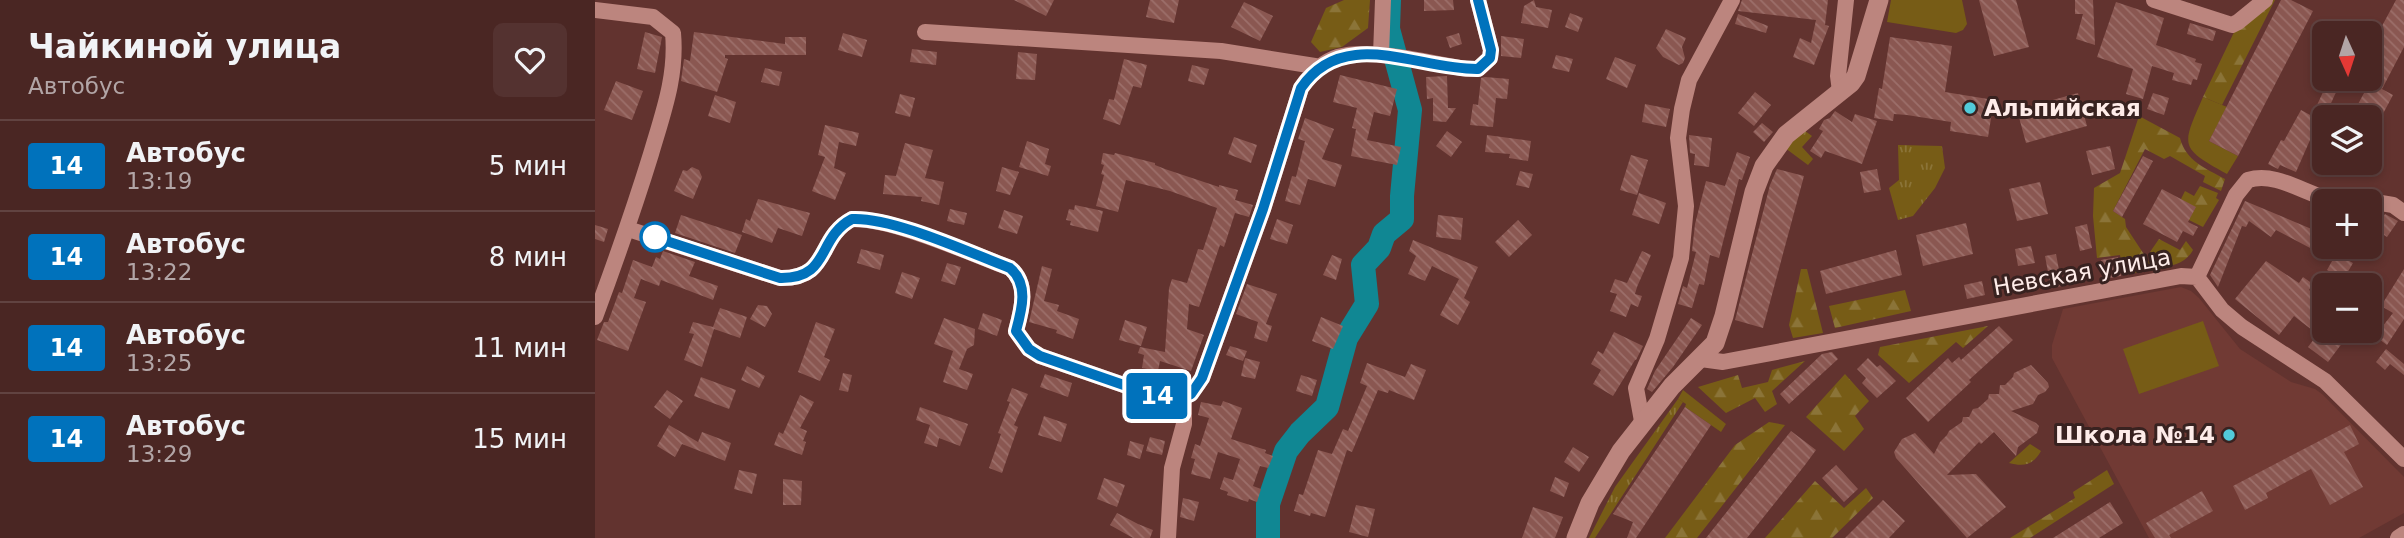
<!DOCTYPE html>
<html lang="ru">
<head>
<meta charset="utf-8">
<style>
  body { margin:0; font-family:"DejaVu Sans",sans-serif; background:#543230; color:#f1f3f6; height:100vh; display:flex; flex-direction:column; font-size:26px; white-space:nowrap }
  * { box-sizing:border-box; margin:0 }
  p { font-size:23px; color:#b2a5a6 }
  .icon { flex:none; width:38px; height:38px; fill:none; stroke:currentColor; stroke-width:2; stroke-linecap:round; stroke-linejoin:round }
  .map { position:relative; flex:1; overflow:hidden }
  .details { display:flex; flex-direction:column; background:#4a2623; width:595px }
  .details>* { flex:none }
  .badge { padding:0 14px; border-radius:5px; font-size:24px; line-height:46px }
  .needle { width:46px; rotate:177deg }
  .controls { position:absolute; left:1717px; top:21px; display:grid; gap:14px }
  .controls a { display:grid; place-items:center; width:70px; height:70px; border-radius:10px; background:#4a2623; box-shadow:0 4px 10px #0003,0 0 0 2px #614341; font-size:35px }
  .map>.badge { position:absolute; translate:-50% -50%; box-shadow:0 0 0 4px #fff }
  .round { display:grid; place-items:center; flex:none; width:74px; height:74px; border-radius:10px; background:#543230 }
  .summary { display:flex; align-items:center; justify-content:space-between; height:119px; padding:0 28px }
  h1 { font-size:33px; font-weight:600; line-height:52px }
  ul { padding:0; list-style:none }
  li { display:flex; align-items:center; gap:21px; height:91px; padding:0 28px; border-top:2px solid #614341 }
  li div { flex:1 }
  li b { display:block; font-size:26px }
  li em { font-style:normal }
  li .badge { min-width:77px; font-weight:700; text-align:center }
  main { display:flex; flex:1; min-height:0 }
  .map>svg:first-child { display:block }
  .built { fill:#713a34 }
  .grass { fill:url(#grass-tufts) }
  .forest { fill:url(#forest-firs) }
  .green { fill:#775c16 }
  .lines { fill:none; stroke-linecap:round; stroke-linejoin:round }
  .river { stroke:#108793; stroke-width:24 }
  .building { fill:url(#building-back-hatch) }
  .minor { stroke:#bc857e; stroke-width:16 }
  .tertiary { stroke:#bc857e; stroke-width:19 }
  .line-casing { stroke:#fff; stroke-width:16 }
  .line { stroke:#0072bc; stroke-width:10 }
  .poi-dot { fill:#52cbda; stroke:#382220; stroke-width:2.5 }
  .stop-dot { fill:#fff; stroke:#0072bc; stroke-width:3.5 }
  .labels { text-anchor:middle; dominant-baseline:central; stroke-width:6; stroke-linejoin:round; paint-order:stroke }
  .poi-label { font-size:23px; font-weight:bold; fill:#feece9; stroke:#382220; text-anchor:start }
  .street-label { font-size:23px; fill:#feece9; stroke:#382220 }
</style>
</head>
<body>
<main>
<section class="details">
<div class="summary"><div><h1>Чайкиной улица</h1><p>Автобус</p></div><a class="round"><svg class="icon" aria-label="heart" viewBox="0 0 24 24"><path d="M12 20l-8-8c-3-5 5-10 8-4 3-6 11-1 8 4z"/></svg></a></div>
<ul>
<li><span class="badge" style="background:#0072bc;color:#fff">14</span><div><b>Автобус</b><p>13:19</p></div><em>5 мин</em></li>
<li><span class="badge" style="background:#0072bc;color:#fff">14</span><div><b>Автобус</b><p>13:22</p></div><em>8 мин</em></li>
<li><span class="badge" style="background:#0072bc;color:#fff">14</span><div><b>Автобус</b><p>13:25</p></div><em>11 мин</em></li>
<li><span class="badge" style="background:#0072bc;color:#fff">14</span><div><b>Автобус</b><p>13:29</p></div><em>15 мин</em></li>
</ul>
</section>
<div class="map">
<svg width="1809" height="538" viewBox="0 0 1809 538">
  <defs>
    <pattern id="grass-tufts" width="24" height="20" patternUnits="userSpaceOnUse" patternTransform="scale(1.75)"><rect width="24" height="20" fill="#775c16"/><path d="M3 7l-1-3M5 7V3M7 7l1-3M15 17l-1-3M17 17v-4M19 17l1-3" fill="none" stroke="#8b7438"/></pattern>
    <pattern id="forest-firs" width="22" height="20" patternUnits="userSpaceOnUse" patternTransform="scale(1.75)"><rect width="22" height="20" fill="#775c16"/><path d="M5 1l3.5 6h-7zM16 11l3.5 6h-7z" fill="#8b7438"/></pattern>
    <pattern id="building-back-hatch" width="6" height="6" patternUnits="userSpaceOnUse" patternTransform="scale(1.75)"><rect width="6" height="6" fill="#8a5751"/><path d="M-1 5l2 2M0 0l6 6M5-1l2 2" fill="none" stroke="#9c6f6a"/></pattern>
  </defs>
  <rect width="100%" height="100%" fill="#62332f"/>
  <path class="built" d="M1586,287L1596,291L1604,298L1645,349L1696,382L1720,389L1727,394L1809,477V513L1764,538H1554L1457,358V345L1468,309Z"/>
  <path class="grass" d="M1206,128L1217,136L1207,147L1218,159L1213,165L1186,145Z
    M1303,145L1347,146L1350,168L1340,188L1318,216L1303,220L1294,188L1304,180Z
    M1083,399L1088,402L1000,538H994L1020,487Z
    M1435,444L1446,451C1438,465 1429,467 1414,463Z"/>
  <path class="forest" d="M749,0H775L773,28L747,47L725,52L716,42L731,8Z
    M1674,0H1680L1627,105L1608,97L1642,26Z
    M1544,116L1585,138C1591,161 1610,168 1630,179L1626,191L1608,182L1610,176L1575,156L1569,159L1550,149L1518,211L1530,219L1531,227L1556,265V270L1529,275L1525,255L1502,258L1498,216L1499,188L1525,173Z
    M1605,186L1623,193L1621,198L1624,200L1608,227L1594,220L1586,199L1590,191L1599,196Z
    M1564,239L1585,250L1591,241L1598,250C1591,263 1578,266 1563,268L1561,258L1555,252Z
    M1206,269H1212L1228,333L1198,338L1194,325Z
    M1310,290L1316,311L1240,328L1234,306Z
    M1393,326L1368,348L1361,342L1314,383L1283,355L1285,347Z
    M1210,361L1177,391L1182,404L1170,412L1160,398L1131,413L1103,387L1143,375L1147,388L1173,382L1177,370Z
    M1250,374L1274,401L1260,416L1269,429L1249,451L1211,417Z
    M1174,422L1190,425L1102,538H1070L1140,445Z
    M1512,470L1519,484L1435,538H1415L1480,498L1478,492Z
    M1220,481L1249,508L1271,488L1278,498L1237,538H1170Z"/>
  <path class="green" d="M1296,0H1367L1372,24L1368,30L1361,33L1292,22Z
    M1608,97L1632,107L1614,141L1643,156L1632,174C1583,147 1587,146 1608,97Z
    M1608,321L1624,366L1544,394L1528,349Z
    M1088,390L1131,424L1126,432L1090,407L1091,404L1083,399Z"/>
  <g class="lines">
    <path class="river" d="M673,538V504L691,451L705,433L732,407L751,338L772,304L768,265L784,248L789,234L807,219V196L815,110L793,29L794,0"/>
  </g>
  <path class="building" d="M419,0H459L451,16Z
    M555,0H584L579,23L551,17Z
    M829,0H858L859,10L829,11Z
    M939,0L941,7L957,10L953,28L926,23L929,6Z
    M1147,0H1233L1230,25L1234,26L1219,65L1198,57L1205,38L1216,43L1221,20L1143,11Z
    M1384,0H1421L1434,47L1399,56Z
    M1480,0H1498L1500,45L1481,39L1488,14H1480Z
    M1686,0H1696L1718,11L1643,156L1614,141Z
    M1801,0H1809V47L1787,89L1798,95L1774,140V117H1756L1775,82L1774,50Z
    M649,2L678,16L665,41L636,27Z
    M1521,2L1569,18L1561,45L1601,59L1600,62L1607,64L1602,80L1598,79L1596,85L1577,80L1579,73L1557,66L1548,99L1531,94L1538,69L1502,57Z
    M975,13L988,18L983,32L970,27Z
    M1143,14L1173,26L1171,33L1140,24Z
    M1595,23L1621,31L1618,41L1592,34Z
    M1071,29L1091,38L1087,47L1090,58L1088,63L1084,65L1068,57L1061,48Z
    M50,32L67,37L60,73L42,69Z
    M99,32L190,44V37H211V55H130V58L133,59L122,92L86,81L89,59L95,61Z
    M248,33L272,40L267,57L243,50Z
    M864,33L867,44L855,48L851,37Z
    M906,36L929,39L926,58L906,56Z
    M1295,37L1357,46L1350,92L1399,100L1393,137L1355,131L1356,122L1312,115L1299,114L1298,121L1279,118L1284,88L1287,89Z
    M317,49L342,52L341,65L315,62Z
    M423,52L442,54L440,80L421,79Z
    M961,55L978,59L974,72L957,68Z
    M1020,57L1041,65L1032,88L1011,79Z
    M529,59L552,65L546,88L538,86L525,125L508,119L514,99L519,100Z
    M597,65L614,69L609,85L593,81Z
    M170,68L187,72L184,86L166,82Z
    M745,75L802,89L795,116L779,112L772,140L806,147L802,165L756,156L761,129L757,128L762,108L738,102Z
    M852,76L853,108H861L851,122L838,121V98L832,99L831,77Z
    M890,77L914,79L912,99L901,98L898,127L875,125L878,104L883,105L886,78Z
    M1734,79H1747L1732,112H1730L1715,140L1701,172L1685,165L1683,169L1673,164L1686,140L1689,141L1706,110L1717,116Z
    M21,81L48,91L37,120L9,110Z
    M1160,92L1176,105L1159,126L1143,113Z
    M1483,93L1492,126L1431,143L1422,110Z
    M1558,93L1574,98L1569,115L1552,109Z
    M305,94L320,98L315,117L300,113Z
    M120,95L141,102L135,123L113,116Z
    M1050,104L1075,109L1071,127L1047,122Z
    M1240,111L1257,122L1260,114L1282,121L1267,164L1230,151L1226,158L1215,151L1228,131L1224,129L1229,120L1235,118Z
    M710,118L739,129L727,159L747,165L740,187L713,179L705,205L690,201L697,176L701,177L710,141L703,139Z
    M1167,123L1178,132L1169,142L1158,132Z
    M230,125L264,133L261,146L244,142L239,168L251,173L240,200L217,191L230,157L223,155Z
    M852,131L867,142L856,157L841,146Z
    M892,135L936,141L933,161L914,158L915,154L890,152Z
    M1094,135L1117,138L1114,167L1099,165L1100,154L1095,153Z
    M639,137L662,145L656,163L633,154Z
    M432,141L454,149L450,164L456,166L453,176L424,167Z
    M310,143L338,150L330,178L349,182L344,205L326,201L327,197L288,194L290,175L301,176Z
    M1515,146L1520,169L1497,175L1491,151Z
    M1142,152L1155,157L1147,180L1144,179L1124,258L1115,255L1109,285L1104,284L1097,308L1083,304L1088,286L1092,288L1101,252L1097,251L1100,224L1111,181L1130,186Z
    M508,153L519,155L520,153L560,163V165L570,169L624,187V185L643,190L640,200L658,205L654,217L640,213L629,247L625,245L604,307L594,304L592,329L609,335L596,371L565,361L563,371L547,368L549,355L543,353L545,347L570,352L574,288L577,279L592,283L603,249L608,250L622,208L575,191L531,180L523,212L501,206L509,175L506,174L509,165L506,164Z
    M1036,155L1053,160L1042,195L1025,190Z
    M1548,156L1558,161L1527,217L1518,211Z
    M1730,163H1762L1755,176Z
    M97,167L104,170L107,177L98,199L79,191L88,170L92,171Z
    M407,167L424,172L415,195L401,191Z
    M1182,169L1209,176L1168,328L1140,320L1175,185Z
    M1282,169L1286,190L1269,193L1265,172Z
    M925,171L938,174L934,188L921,185Z
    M1445,182L1453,214L1422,221L1414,189Z
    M1567,189L1601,207L1593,222L1603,227L1598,236L1588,231L1582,242L1548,224Z
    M1044,193L1071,203L1064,224L1037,215Z
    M163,199L215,213L207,236L183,228L177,243L147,232L151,219L155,221Z
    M1650,201L1726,233L1717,249L1681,230L1676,237L1654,221L1651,227L1647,226L1623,287L1615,275Z
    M480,205L508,211L503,232L475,225L476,221L471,220L474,209L479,210Z
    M355,209L372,213L369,225L352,221Z
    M409,210L428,216L422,234L403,228Z
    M1790,214L1803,221L1792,237L1780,229Z
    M86,215L147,235L140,253L80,233Z
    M843,215L868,218L866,240L841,237Z
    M682,219L698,225L692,244L675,239Z
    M923,220L937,235L914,257L900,242Z
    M1371,223L1378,254L1328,266L1321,235Z
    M1492,224L1497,248L1485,251L1480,227Z
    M0,225L13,229L9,242L0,239Z
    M818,240L883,267L869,298L875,302L863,325L845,315L864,279L837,266L830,281L813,274L821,256L814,251Z
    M1436,246L1440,263L1423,266L1420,249Z
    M266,249L289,255L285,270L262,263Z
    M1301,250L1307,275L1231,294L1225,271Z
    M68,251L100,262L94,276L123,286L118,300L66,280L64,286L46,279L39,298L51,302L33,351L2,340L9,322H13L24,292L27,293L38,260L57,267L61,257L65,259Z
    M1047,251L1056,255L1042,287L1040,294L1047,296L1043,307L1036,304L1031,317L1015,311L1022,294L1015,292L1020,279L1032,283Z
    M1461,254L1467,286L1456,288L1450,256Z
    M1741,254L1758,263L1748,280L1732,270Z
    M737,255L747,259L741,280L728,275Z
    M1523,257L1526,276L1509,279L1506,260Z
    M1671,261L1704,283L1708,277L1718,284L1714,290L1729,301V314L1717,330L1699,316L1684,335L1640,299Z
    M352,263L366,267L360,285L346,281Z
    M447,266L457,269L449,301L464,305L462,311L484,319L478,339L461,333L462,330L434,322Z
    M1809,269V319L1792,345L1780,336L1798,313L1786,306Z
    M307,272L325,278L317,299L300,293Z
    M1387,281L1390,295L1372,299L1369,285Z
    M652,284L682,294L671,324L677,326L672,342L659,338L663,322L641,314Z
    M163,305L172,306L177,314L170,327L155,319Z
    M125,308L152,317L145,338L119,329L107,367L89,360L99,334L94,333L98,322L118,327Z
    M388,313L407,320L402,336L383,329Z
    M726,317L748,326L738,349L717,341Z
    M349,318L380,329L379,345L372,349L364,369L378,374L372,390L348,382L358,351L339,344Z
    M1096,318L1107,325L1078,367L1057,392L1052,389L1060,371Z
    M530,320L552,327L546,346L524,340Z
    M221,322L240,329L229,357L235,360L225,381L203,372Z
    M1404,326L1418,340L1374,380L1376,382L1333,422L1311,398L1353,358L1357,363L1364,357L1366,360Z
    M1728,327L1729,331H1733L1748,342L1733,362L1713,347Z
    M1019,332L1048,346L1041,360H1040L1018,396L998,384L1006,370L996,364L1003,351L1008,354Z
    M635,346L652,351L648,361L631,355Z
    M1791,349L1809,364V375L1795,364L1790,370L1781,362Z
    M1237,352L1243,359L1194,404L1185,394L1227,354Z
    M650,358L665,362L660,379L646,376Z
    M1273,358L1282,367L1285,365L1301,381L1282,398L1267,383L1271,378L1262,369Z
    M772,363L810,377L816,364L831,370L819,400L794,390L793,393L783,390L757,452L752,450L730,517L716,513L715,516L699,511L704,494L708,495L723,450L737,454L748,429L753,431L772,386L765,383Z
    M1436,365L1453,383L1454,387L1450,392L1443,395L1438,404L1416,411L1441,423L1444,426L1442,433L1423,447L1421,456L1399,432L1386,444L1384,442L1352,475L1381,474L1411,507L1372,538L1301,458L1299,452L1307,439L1320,433L1339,454L1345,442L1352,435L1354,431L1367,422L1368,417H1374L1378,409L1383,408L1393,399L1394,394H1404L1405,385H1410L1418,377L1419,373Z
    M152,366L170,376L164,388L146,380Z
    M248,373L257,375L253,392L244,390Z
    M450,374L477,383L473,397L445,387Z
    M706,375L722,380L717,396L701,391Z
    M106,377L141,390L134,409L99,396Z
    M417,388L433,394L419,425L423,427L407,473L394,468L406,434L403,433L415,402L412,401Z
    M72,390L88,401L75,419L59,407Z
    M205,395L219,402L205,428L212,431L208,441L211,442L207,455L179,445L184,432L188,434Z
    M628,401L647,408L636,439L671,450L670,453L678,456L673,468L665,466L658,486L666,489L662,502L654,499L653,502L632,495L633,492L625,489L629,477L638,480L645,459L623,452L615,479L596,474L600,459L596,458L600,444L605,446L614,418L603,415L606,402L626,406Z
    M325,407L373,424L365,446L344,438L342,447L329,443L335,425L321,420Z
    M1090,407L1116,425L1041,538H1032L1038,522L1018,514Z
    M449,416L472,424L466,442L443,435Z
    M74,425L103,442L107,432L136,443L130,461L87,444L80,457L62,446Z
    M1755,425L1764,444L1749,452L1768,487L1735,505L1716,469L1671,493L1673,498L1650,510L1638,486Z
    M1196,431L1221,450L1210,465L1152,538H1111Z
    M555,437L570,441L567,455L551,451Z
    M535,441L549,445L545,459L532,455Z
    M978,447L994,457L984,472L969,462Z
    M1241,465L1263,489L1249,502L1227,478Z
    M144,470L162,474L157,494L139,489Z
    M960,477L974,483L969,497L955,491Z
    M509,478L530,485L522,507L502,499Z
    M188,479L207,481L206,505H188Z
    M1607,491L1618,511L1574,535L1576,538H1560L1551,523Z
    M588,498L604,502L599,521L585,517Z
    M1288,500L1310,521L1294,538H1250Z
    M1515,502L1528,523L1504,538H1458Z
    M761,505L780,509L773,537L754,532Z
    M938,507L968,517L960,538H927Z
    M522,513L543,524L558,530L555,538H538L515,525Z"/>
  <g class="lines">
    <path class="minor" d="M1559,0L1637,25L1643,22L1670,0
      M0,10L58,17L78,33C82,76 68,113 56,154C39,209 20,263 0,317
      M330,32L626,51L726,67
      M786,55L788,0
      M1245,91L1243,76L1251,0
      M1756,201H1772
      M1774,201L1798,205L1809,213
      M33,229L185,278C236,279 221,238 257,219C298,218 374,253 415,268C434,284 427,309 421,331L434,349L445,356L572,400C590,401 598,393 607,378L668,209L706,88C715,75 727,62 743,57C776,47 837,64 872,69H883L895,58L896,50L883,0
      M1602,277L1641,195L1653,180C1683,171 1712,196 1741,201
      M1106,359L1128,362L1586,276L1602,277L1627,310L1647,327L1730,381L1809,459
      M1047,421L1041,388L1062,339L1086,258L1091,206L1083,138L1087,109L1094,80L1137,0
      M573,538L577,468L589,424V398
      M1803,538L1809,534"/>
    <path class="tertiary" d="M981,538L995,503L1026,451L1077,386L1120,343L1129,316L1159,192L1169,166L1191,135L1256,83L1261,76L1284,0"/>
  </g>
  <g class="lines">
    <defs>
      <path id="line" d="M56,236L185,278C236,279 221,238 257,219C298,217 375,253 415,268C434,284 427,309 421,331L434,349L445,356L572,400H581L596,394L607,378L668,209L706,88C749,25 823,70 883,69L895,58L896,50L883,0"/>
    </defs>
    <use href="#line" class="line-casing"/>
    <use href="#line" class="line"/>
  </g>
  <g class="poi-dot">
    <circle cx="1375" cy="108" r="7"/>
    <circle cx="1634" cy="435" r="7"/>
  </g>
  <circle class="stop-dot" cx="60" cy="237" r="14"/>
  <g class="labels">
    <g class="poi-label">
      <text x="1389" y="108">Альпийская</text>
      <text x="1620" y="435" text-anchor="end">Школа №14</text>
    </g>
    <g class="street-label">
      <text transform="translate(1487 272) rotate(-10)">Невская улица</text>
    </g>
  </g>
</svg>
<div class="controls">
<a><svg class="needle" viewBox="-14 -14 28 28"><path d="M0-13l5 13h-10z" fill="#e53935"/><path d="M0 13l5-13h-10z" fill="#b2a5a6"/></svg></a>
<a><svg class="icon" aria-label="layers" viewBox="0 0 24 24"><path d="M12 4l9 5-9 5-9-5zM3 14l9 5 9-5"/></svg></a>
<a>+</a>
<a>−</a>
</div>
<b class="badge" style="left:562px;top:396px;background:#0072bc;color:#fff">14</b>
</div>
</main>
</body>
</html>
